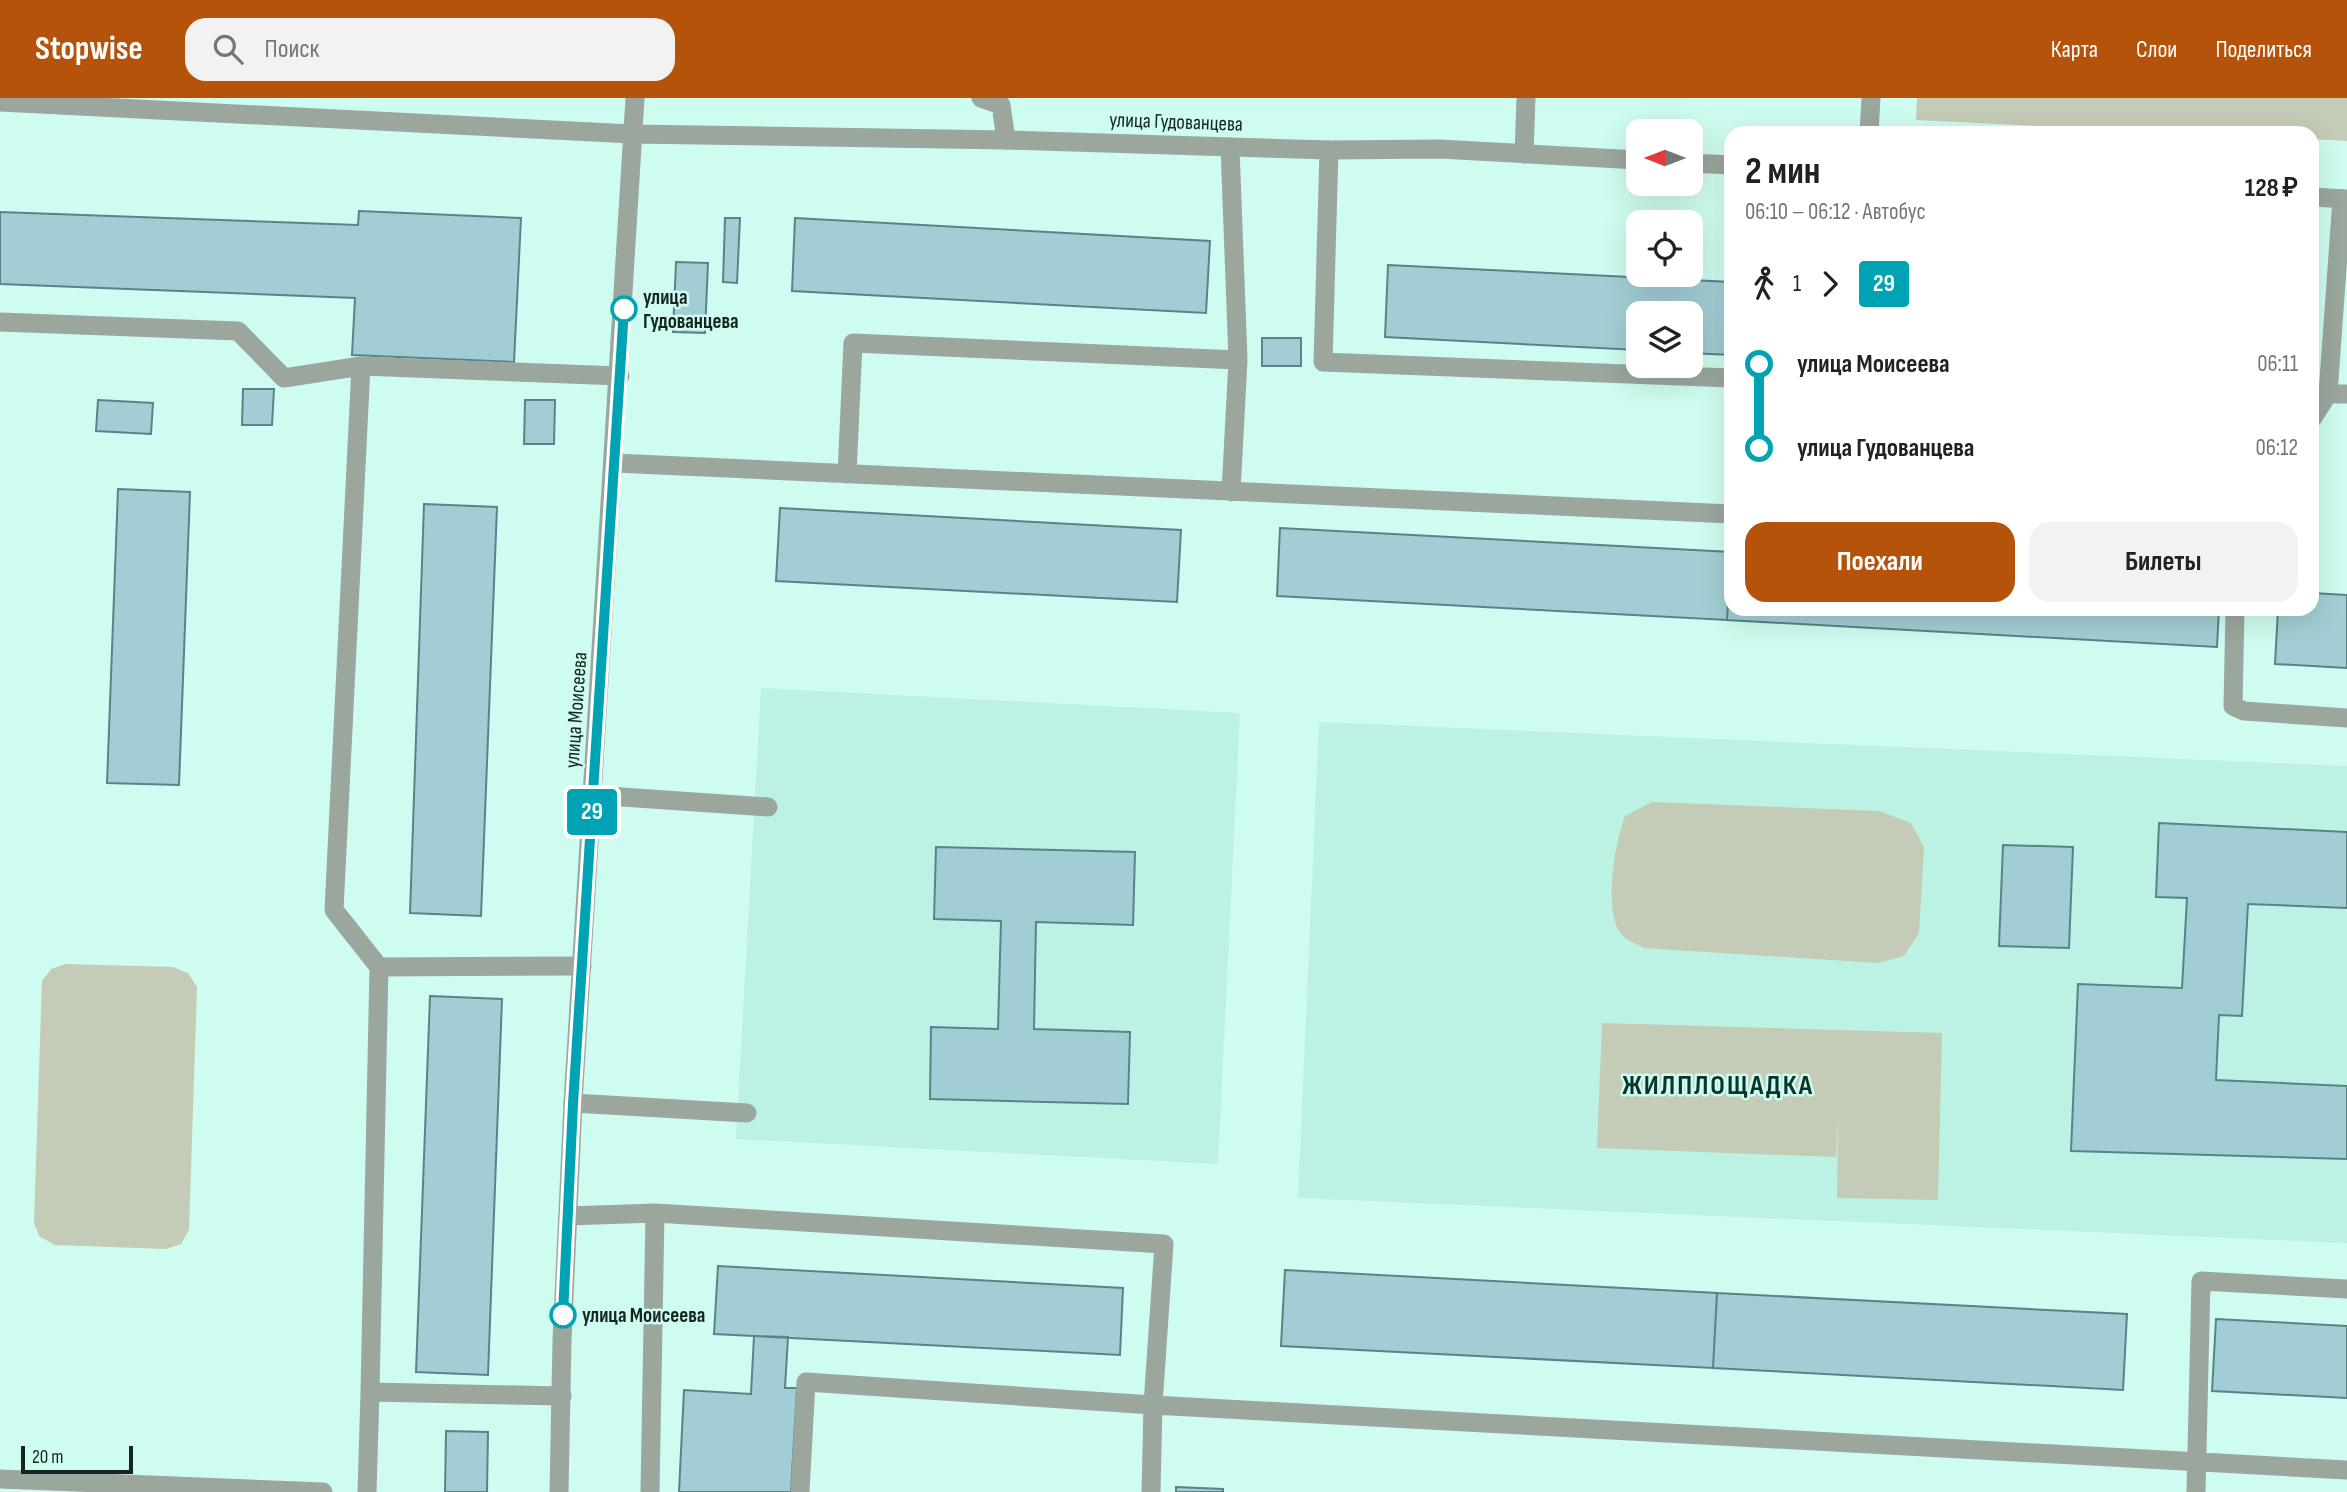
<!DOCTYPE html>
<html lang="ru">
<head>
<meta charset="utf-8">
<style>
  body { margin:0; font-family:"Sofia Sans Condensed",sans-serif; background:#f2f2f2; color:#222; height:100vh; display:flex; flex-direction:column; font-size:26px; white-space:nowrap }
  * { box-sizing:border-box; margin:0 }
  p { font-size:23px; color:#767676 }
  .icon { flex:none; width:38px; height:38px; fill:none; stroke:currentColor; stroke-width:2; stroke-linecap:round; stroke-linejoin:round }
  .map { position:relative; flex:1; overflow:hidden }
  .sheet { position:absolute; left:1724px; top:28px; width:595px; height:490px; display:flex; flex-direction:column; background:#fff; border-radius:21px; box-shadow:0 7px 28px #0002 }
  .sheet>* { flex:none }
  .badge { padding:0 14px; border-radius:5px; font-size:24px; line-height:46px }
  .needle { width:46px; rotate:270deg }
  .tools { position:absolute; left:1626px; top:21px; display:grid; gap:14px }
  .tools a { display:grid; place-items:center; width:77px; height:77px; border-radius:14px; background:#fff; box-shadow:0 7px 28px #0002; font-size:35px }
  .scale { position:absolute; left:21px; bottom:18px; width:112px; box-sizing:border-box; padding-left:7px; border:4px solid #152622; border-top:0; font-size:19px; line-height:24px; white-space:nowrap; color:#152622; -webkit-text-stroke:5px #cffcf0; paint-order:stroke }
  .map>.badge { position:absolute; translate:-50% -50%; box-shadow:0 0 0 4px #fff }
  .legs { display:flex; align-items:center; gap:10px; height:77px; padding:0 21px; font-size:23px }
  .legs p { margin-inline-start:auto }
  .overview { display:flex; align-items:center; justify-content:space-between; height:119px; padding:0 21px }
  h1 { font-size:38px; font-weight:700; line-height:52px }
  .action { display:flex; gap:14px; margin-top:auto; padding:14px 21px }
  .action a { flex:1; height:80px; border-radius:21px; background:#b45309; color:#fff; font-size:28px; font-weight:700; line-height:80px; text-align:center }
  .action a+a { background:#f2f2f2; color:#222 }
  ul { padding:0 21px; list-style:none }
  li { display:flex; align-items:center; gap:24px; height:84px; font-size:26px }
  li i { display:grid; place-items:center; width:10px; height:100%; margin:0 9px; background:currentColor }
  li i::after { content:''; width:18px; height:18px; margin:-9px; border:5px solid; border-radius:50%; background:#fff }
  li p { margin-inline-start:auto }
  li:first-child i { background:linear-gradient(#0000 50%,currentColor 0) }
  li:last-child i { background:linear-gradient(currentColor 50%,#0000 0) }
  header { display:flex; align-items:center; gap:42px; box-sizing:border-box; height:98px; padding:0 35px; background:#b45309; color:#fff }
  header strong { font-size:33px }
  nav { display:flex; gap:38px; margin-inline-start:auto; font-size:24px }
  .search { width:490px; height:63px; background:#f2f2f2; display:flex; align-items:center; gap:18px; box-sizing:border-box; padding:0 24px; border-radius:21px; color:#767676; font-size:26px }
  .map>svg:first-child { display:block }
  .built { fill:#bcf2e4 }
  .green { fill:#c4cbb6 }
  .building { fill:#a1ced4; stroke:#588389; stroke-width:2 }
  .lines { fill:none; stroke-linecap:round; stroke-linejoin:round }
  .service { stroke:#9ba79d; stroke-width:19 }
  .minor { stroke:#9ba79d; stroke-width:19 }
  .tertiary { stroke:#9ba79d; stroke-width:19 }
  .line-1-casing { stroke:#fff; stroke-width:16 }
  .line-1 { stroke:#00a3b4; stroke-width:10 }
  .stop-1-dot { fill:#fff; stroke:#00a3b4; stroke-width:3.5 }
  .labels { text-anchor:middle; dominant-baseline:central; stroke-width:5; stroke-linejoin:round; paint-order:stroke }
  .street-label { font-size:21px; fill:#152622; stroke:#cffcf0 }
  .stop-label { font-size:21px; font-weight:bold; fill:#152622; stroke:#cffcf0; text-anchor:start }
  .district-label { font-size:28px; font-weight:bold; letter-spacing:2px; fill:#0a352d; stroke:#cffcf0 }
</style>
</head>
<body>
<header>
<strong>Stopwise</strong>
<div class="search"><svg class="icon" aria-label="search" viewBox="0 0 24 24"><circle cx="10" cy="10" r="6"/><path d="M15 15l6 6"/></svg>Поиск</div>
<nav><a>Карта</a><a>Слои</a><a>Поделиться</a></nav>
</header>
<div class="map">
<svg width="2347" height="1394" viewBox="0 0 2347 1394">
  <rect width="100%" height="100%" fill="#cffcf0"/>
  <path class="built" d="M761,590L1240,615L1218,1066L736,1041Z
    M1319,624L2347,668V1145L1298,1100Z"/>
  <path class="green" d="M1917,0H2347V43L2312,41V35H2183L1916,22Z
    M1652,704L1879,713L1911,725L1924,749L1919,835L1904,858L1878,865L1644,850C1637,846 1626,842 1621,836C1603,814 1615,743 1625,718Z
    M65,866L173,869L188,875L197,889L189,1132L181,1146L166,1151L55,1147L39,1138L34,1125L42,883L51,871Z
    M1602,925L1942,935L1938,1102L1837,1100L1838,1019L1836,1059L1597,1050Z"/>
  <path class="building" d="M359,113L521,120L514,264L352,257L355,200L0,186V114L358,127Z
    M725,120H740L737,185L723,184Z
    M795,120L1210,143L1206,215L792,193Z
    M676,164L708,165L705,235L673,234Z
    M1388,167L1731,184V257L1690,255V215H1638V252L1385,239Z
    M1262,240H1301V268H1262Z
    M243,291H274L272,327H242Z
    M98,302L153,305L151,336L96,333Z
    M525,302H555L554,346H524Z
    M118,391L190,394L179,687L107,685Z
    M424,406L497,409L481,818L410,815Z
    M780,410L1181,432L1177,504L776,483Z
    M1280,430L1731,454L1727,522L1277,498Z
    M1731,454V511H2219L2217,549L1727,522Z
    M2312,495L2347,497V570L2275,566L2278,511H2312Z
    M2159,725L2347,734V810L2248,806L2242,918L2219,917L2216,982L2347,988V1061L2071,1053L2078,886L2182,890L2187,800L2156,799Z
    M2003,747L2073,749L2069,850L1999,848Z
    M936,749L1135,754L1133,827L1036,824L1034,931L1130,934L1128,1006L930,1001L931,929L998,931L1001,823L934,821Z
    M430,898L502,901L488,1277L416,1274Z
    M718,1168L1123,1190L1120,1257L714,1236Z
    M1285,1172L1717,1195L1713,1270L1281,1248Z
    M1717,1195L2127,1216L2123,1292L1713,1270Z
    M2216,1221L2347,1228V1300L2212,1293Z
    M754,1238L788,1239L785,1290H797L791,1394H679L684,1292L751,1296Z
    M446,1333L488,1334L487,1394H445Z
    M1176,1389L1223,1391V1394H1176Z"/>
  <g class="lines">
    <path class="service" d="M981,0L1001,7L1006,42
      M1230,49L1238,262L1231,394
      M1329,52L1323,264L1731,280
      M1524,56L1526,0
      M2342,101L2328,296H2347
      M0,224L238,233L284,280L361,268L620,278
      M361,268L334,812L379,869L370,1294
      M2312,321L2328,296
      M615,365L1731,416
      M847,376L853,245L1238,262
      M2235,511L2233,608L2244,613L2347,620
      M593,697L768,709
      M379,869L582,868
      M573,1005L747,1015
      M568,1118L655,1115L1164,1146L1153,1307L1151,1394
      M0,1381L323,1394
      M367,1394L370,1294L562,1298
      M650,1394L655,1115
      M800,1394L806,1284L1153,1307L2347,1372
      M2196,1394L2201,1183L2347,1191"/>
    <path class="minor" d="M0,4L632,36
      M1869,35L1871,0"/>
    <path class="tertiary" d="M632,36L1006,42L1329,52L1440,51L1638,62
      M1690,65L1731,67
      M2312,99L2347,101
      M559,1394L562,1242L573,1005L635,0"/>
  </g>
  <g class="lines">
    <defs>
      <path id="line-1" d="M563,1217L573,1006L624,211"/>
    </defs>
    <use href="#line-1" class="line-1-casing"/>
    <use href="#line-1" class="line-1"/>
  </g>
  <g class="stop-1-dot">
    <circle cx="624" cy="211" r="12"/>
    <circle cx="563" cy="1217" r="12"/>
  </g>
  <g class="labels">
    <g class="street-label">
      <text transform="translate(1176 24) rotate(2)">улица Гудованцева</text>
      <text transform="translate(576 612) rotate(-86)">улица Моисеева</text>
    </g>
    <g class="stop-label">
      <text x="643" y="199">улица<tspan x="643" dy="24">Гудованцева</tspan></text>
      <text x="582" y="1217">улица Моисеева</text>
    </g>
    <g class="district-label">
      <text x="1718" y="987">ЖИЛПЛОЩАДКА</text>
    </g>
  </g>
</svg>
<div class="tools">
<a><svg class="needle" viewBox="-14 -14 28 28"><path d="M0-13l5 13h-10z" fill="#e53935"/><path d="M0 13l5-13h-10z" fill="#767676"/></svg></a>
<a><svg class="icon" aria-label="locate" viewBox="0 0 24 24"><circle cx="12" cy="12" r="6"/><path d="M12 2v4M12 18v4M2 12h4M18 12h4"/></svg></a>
<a><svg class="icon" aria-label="layers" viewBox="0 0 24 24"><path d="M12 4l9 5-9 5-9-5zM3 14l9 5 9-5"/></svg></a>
</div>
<div class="scale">20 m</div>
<b class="badge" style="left:592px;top:714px;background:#00a3b4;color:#fff">29</b>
<section class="sheet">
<div class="overview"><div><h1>2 мин</h1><p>06:10 – 06:12 · Автобус</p></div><b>128 ₽</b></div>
<div class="legs"><svg class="icon" aria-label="walk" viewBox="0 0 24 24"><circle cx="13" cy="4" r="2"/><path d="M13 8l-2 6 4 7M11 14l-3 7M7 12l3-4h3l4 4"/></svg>1<svg class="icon" aria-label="forward" viewBox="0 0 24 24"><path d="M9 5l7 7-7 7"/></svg><b class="badge" style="background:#00a3b4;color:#fff">29</b></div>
<ul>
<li><i style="color:#00a3b4"></i><b>улица Моисеева</b><p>06:11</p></li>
<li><i style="color:#00a3b4"></i><b>улица Гудованцева</b><p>06:12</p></li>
</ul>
<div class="action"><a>Поехали</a><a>Билеты</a></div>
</section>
</div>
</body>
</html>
